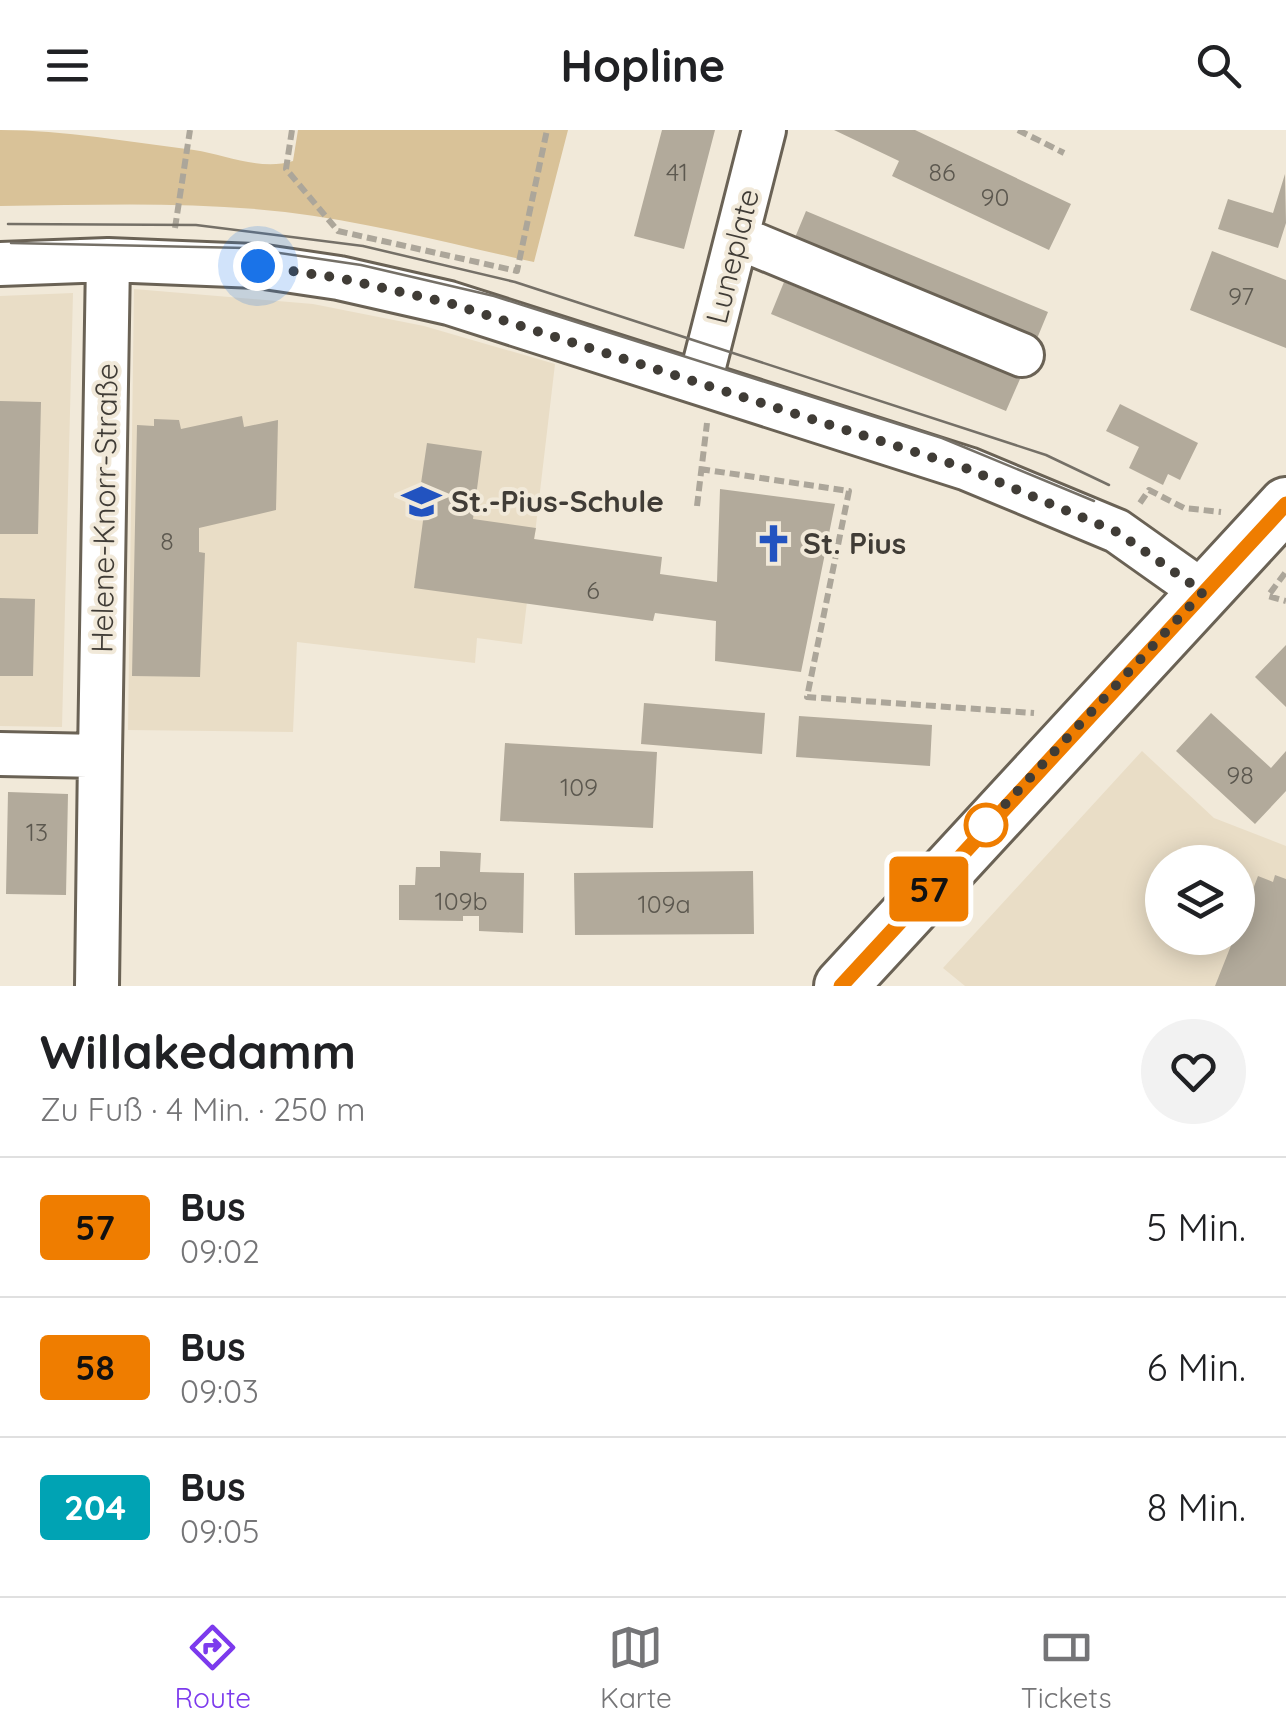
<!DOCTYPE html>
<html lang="de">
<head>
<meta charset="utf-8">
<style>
  body { margin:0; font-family:Quicksand,sans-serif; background:#f2f2f2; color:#202124; height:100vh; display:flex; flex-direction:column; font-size:38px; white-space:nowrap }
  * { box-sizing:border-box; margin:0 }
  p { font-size:32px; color:#757577 }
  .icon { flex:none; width:55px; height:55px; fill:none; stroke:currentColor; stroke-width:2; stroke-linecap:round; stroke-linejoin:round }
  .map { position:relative; height:856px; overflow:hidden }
  .panel { display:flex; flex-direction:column; background:#fff; flex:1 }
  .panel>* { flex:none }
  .badge { padding:0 20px; border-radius:8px; font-size:35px; line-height:65px }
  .tools { position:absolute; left:1145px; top:715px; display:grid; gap:20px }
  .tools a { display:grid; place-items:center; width:110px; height:110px; border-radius:50%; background:#fff; box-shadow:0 5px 25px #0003; font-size:50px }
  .you { position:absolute; width:50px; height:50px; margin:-25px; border:8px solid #fff; border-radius:50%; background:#1a73e8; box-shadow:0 0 0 15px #1a73e833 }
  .map>.badge { position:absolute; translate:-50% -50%; box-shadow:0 0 0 5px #fff }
  .round { display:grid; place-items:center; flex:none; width:105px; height:105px; border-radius:52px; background:#f2f2f2 }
  .headline { display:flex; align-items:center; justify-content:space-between; height:170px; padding:0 40px }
  h1 { font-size:48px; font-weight:800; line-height:75px }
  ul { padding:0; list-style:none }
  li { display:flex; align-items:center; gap:30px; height:140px; padding:0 40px; border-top:2px solid #e0e0e0 }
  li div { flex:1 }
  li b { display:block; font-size:38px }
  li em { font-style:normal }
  li .badge { min-width:110px; font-weight:700; text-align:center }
  header { display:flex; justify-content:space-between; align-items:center; height:130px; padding:0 40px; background:#fff; font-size:45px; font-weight:800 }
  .menu { display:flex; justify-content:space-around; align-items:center; height:140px; border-top:2px solid #e0e0e0; background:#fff; font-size:28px; color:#757577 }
  .menu a { display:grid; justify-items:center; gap:5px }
  .menu .active { color:#7c3aed }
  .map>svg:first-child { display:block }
  .built { fill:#e9ddc6; fill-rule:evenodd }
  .green { fill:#d9c298 }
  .building { fill:#b2aa9b }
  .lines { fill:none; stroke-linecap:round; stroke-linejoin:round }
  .minor-casing { stroke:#6a6255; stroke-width:48 }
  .major-casing { stroke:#6a6255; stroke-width:58 }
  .path { stroke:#aca69a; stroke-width:6; stroke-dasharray:10 5; stroke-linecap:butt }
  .minor { stroke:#fff; stroke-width:42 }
  .major { stroke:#fff; stroke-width:52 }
  .tram { stroke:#757067; stroke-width:2.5 }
  .line-casing { stroke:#fff; stroke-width:22 }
  .line { stroke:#ef7d00; stroke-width:15 }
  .walk { stroke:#403c36; stroke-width:10; stroke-dasharray:0 18 }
  .stop-dot { fill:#fff; stroke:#ef7d00; stroke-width:5 }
  .labels { text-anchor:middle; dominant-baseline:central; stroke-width:8; stroke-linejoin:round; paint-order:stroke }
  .number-label { font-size:25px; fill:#5c584f }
  .street-label { font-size:30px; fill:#403c36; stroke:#f1e9d9 }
  .poi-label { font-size:30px; font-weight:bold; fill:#403c36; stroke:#f1e9d9; text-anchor:start }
</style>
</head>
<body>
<header><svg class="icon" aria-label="menu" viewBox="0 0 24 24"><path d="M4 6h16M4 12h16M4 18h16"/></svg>Hopline<svg class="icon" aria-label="search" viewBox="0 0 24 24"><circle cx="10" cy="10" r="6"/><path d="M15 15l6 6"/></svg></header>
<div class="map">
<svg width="1286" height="856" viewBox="0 0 1286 856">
  <rect width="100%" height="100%" fill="#f1e9d9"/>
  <path class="built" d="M134,159L313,174L424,196L555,234L522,514L477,508L475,533L297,512L293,602L128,600Z
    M73,163L62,597L0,596V166Z
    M1142,621L1214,688L1286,716V856H965L943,838ZM1162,732H1238V808H1162Z"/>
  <path class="green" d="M0,0C65,0 129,12 194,20C226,25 261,41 293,31L298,0H568L534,132C451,114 368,92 285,82C190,71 95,75 0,76Z"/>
  <path class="building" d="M662,0H715L684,119L634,106Z
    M834,0H915L1071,74L1049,120L892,46L899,31Z
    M1285,44L1286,93L1278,118L1218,99L1228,69L1273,83Z
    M806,81L1048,182L1036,211L794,110Z
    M1212,121L1286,150V218L1190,180Z
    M784,152L1020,249L1006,281L771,184Z
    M0,271L41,272L38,404H0Z
    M1120,274L1198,313L1180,350L1168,344L1163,355L1129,338L1139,317L1106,301Z
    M242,286L244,297L278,290L276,380L199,398V422L205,423L200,547L132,546L137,295L154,296V289L179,290L181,299Z
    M427,313L482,321L473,389L536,398L534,409L662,427L660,444L717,452L720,359L835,374L801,542L715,531L716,491L655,483L653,491L414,458L427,361L420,360Z
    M0,468L35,469L33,546H0Z
    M1286,515V577L1255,547Z
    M644,573L765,583L762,624L641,614Z
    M1211,583L1271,638L1286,621V661L1255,694L1176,621Z
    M799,586L932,595L930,636L796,627Z
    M505,613L657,622L653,698L500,691Z
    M8,662L68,664L66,765L6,764Z
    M440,721L481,723L480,742L524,743L523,803L479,801V786H463V791L399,790V755H415L416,737H440Z
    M753,741L754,804L575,805L574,743Z
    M1275,745L1286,749V856H1215L1234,808H1238V799L1258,746L1273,752Z"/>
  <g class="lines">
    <defs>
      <path id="minor" d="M737,107L1022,225
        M0,134L108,130L258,136L339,148L449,173L968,339L1117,401L1203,462
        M700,252L764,0
        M0,624L100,626L108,130
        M97,856L100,626"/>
      <path id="major" d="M841,856L1286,374"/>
    </defs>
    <use href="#minor" class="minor-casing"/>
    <use href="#major" class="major-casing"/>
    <path class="path" d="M292,0L286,39L338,101L517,141L547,0
      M1018,0L1064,23
      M175,98L190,0
      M700,339L849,361L807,567L1034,583
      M1140,373L1149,360L1184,378L1221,382
      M697,376L707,293
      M1285,443L1268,466L1286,471"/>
    <use href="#minor" class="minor"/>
    <use href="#major" class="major"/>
    <path class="tram" d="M8,94L196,95L363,116L515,152L1046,325L1109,355
      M11,113L246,118L361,135L494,166L942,308L1094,371"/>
  </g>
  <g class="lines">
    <defs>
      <path id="line" d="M841,856L1286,374"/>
    </defs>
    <use href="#line" class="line-casing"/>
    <use href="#line" class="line"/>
    <path class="walk" d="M258,136L339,148L449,173L968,339L1117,402L1203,462L986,695"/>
  </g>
  <defs>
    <symbol id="school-bare" viewBox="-9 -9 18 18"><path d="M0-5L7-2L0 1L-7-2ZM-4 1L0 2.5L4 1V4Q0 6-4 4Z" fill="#2253c0" stroke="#f1e9d9" stroke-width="2.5" paint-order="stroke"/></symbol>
    <symbol id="church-bare" viewBox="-9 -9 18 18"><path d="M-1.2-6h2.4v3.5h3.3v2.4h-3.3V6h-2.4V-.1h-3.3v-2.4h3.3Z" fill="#2253c0" stroke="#f1e9d9" stroke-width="2.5" paint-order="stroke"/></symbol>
  </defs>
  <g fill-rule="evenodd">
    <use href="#school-bare" x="394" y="344" width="55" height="55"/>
    <use href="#church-bare" x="746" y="386" width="55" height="55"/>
  </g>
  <circle class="stop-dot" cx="986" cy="695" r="20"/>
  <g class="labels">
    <g class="number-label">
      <text x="677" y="41">41</text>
      <text x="942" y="41">86</text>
      <text x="995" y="66">90</text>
      <text x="1241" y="165">97</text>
      <text x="167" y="410">8</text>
      <text x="593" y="459">6</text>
      <text x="1240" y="644">98</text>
      <text x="579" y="656">109</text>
      <text x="37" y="701">13</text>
      <text x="461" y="770">109b</text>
      <text x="664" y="773">109a</text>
    </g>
    <g class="street-label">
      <text transform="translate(732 126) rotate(-76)">Luneplate</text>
      <text transform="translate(104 378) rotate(-89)">Helene-Knorr-Straße</text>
    </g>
    <g class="poi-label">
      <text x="451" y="371">St.-Pius-Schule</text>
      <text x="803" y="413">St. Pius</text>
    </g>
  </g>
</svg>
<div class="tools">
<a><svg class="icon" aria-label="layers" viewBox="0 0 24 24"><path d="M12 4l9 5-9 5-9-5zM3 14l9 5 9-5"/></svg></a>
</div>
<div class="you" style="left:258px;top:136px"></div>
<b class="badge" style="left:929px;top:759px;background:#ef7d00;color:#111">57</b>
</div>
<section class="panel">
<div class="headline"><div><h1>Willakedamm</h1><p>Zu Fuß · 4 Min. · 250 m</p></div><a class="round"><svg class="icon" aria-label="heart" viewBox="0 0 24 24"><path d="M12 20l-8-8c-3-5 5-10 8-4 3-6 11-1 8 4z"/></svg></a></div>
<ul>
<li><span class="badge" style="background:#ef7d00;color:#111">57</span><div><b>Bus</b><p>09:02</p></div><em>5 Min.</em></li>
<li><span class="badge" style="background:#ef7d00;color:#111">58</span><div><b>Bus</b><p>09:03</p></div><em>6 Min.</em></li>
<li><span class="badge" style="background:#00a3b4;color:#fff">204</span><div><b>Bus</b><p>09:05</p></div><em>8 Min.</em></li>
</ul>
</section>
<nav class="menu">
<a class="active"><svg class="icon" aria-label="directions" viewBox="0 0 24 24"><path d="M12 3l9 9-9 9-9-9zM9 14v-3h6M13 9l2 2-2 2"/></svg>Route</a>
<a><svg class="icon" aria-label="map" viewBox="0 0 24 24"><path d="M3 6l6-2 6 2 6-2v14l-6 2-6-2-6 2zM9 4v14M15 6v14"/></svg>Karte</a>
<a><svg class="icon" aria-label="tickets" viewBox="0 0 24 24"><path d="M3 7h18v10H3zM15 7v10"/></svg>Tickets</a>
</nav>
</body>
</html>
